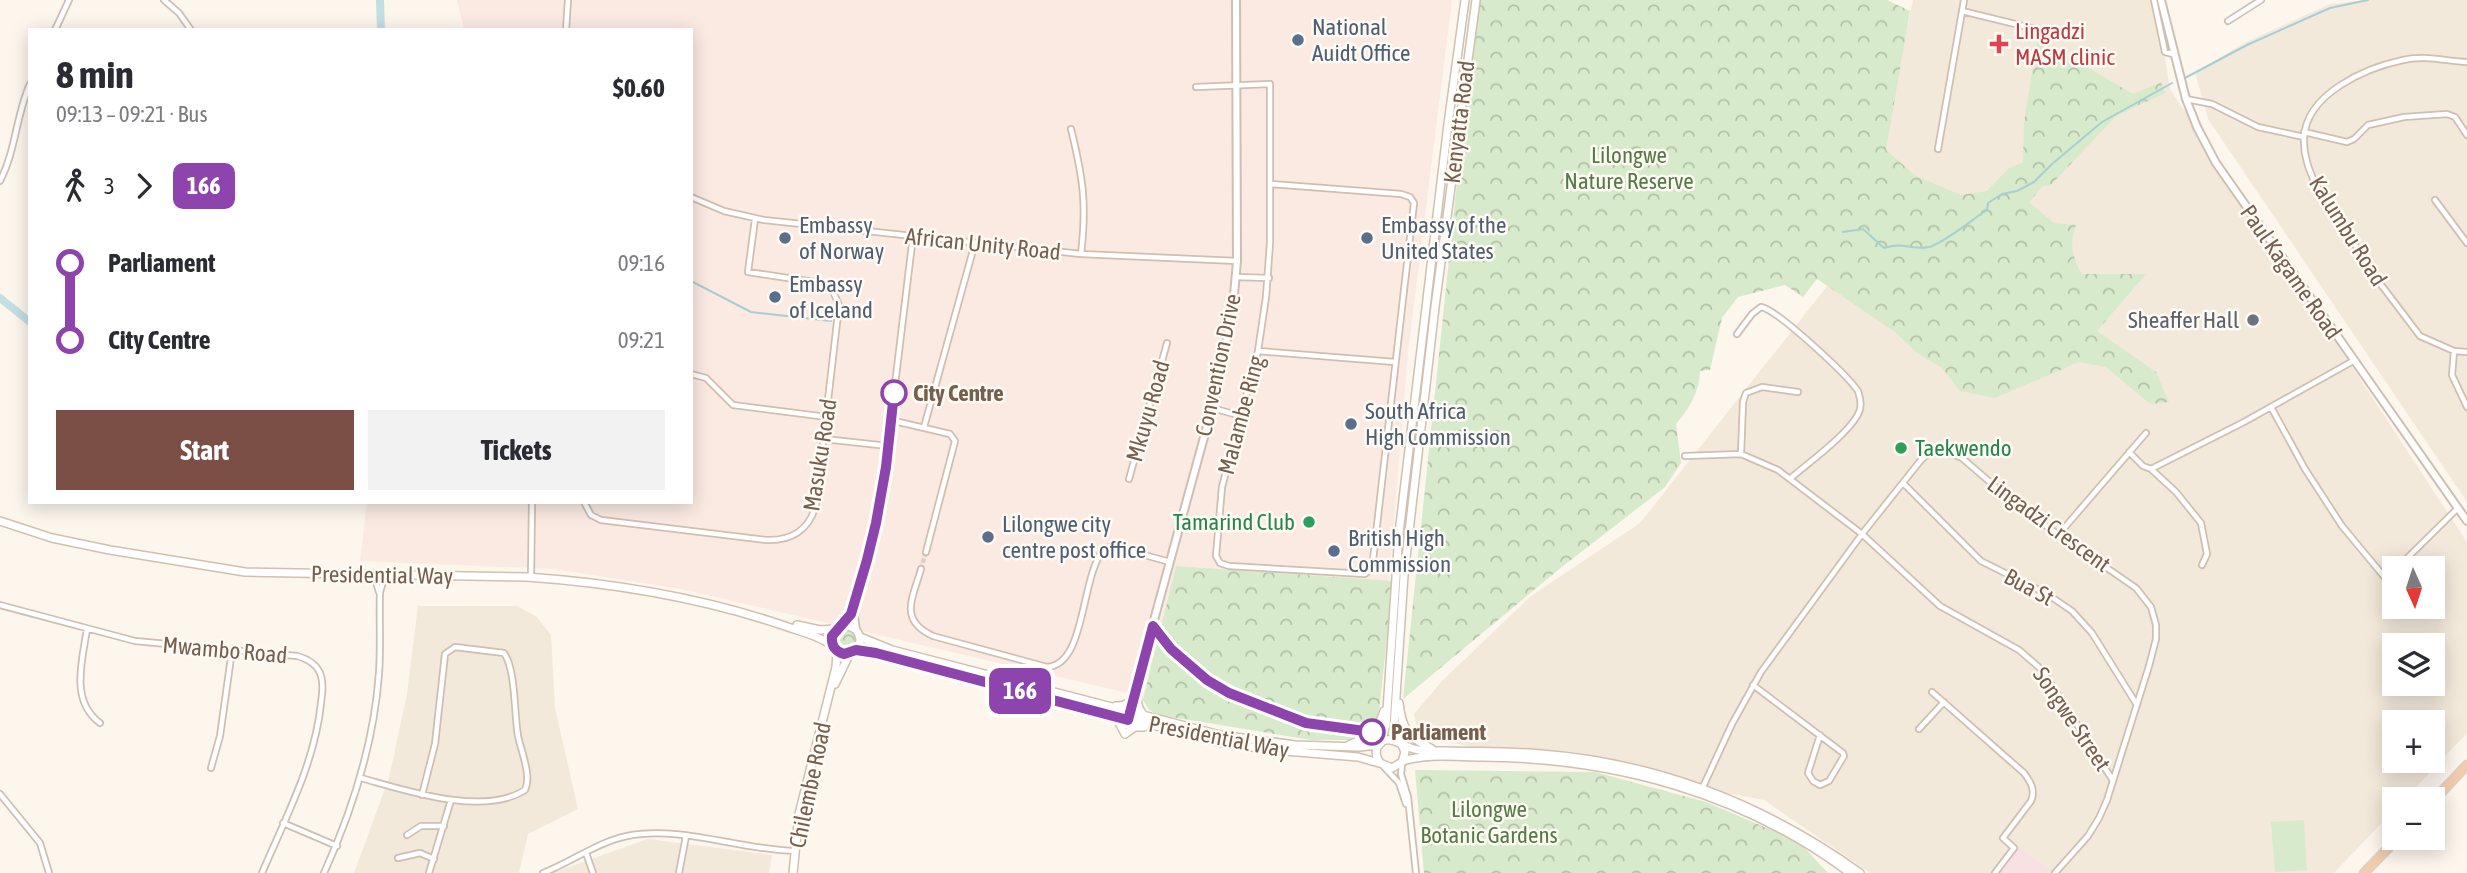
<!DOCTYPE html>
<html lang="en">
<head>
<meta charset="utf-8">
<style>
  body { margin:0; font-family:"Asap Condensed",sans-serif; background:#f2f2f3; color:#2b2b33; height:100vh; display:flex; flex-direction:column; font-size:26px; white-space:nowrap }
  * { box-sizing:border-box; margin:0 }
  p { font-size:23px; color:#7c7c81 }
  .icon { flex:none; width:38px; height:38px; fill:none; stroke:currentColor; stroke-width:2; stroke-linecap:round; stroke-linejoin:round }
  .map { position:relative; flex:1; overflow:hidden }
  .sheet { position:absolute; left:28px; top:28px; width:665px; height:476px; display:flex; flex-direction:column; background:#fff; border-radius:0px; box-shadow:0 4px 18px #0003 }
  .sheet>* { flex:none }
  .badge { padding:0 14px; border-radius:10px; font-size:24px; line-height:46px }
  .needle { width:46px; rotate:177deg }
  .controls { position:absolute; left:2382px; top:556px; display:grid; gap:14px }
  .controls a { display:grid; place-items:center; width:63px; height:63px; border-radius:0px; background:#fff; box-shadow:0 4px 18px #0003; font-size:35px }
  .map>.badge { position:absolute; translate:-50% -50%; box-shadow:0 0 0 4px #fff }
  .legs { display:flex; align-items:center; gap:10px; height:77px; padding:0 28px; font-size:23px }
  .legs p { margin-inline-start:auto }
  .summary { display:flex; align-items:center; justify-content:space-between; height:119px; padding:0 28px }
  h1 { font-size:38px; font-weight:700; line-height:52px }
  .button { display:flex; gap:14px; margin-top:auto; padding:14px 28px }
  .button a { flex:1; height:80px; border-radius:0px; background:#7b4f45; color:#fff; font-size:28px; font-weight:700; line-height:80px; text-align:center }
  .button a+a { background:#f2f2f3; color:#2b2b33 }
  ul { padding:0 28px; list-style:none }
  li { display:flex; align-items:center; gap:24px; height:77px; font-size:26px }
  li i { display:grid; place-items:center; width:10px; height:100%; margin:0 9px; background:currentColor }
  li i::after { content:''; width:18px; height:18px; margin:-9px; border:5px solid; border-radius:50%; background:#fff }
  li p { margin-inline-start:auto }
  li:first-child i { background:linear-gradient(#0000 50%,currentColor 0) }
  li:last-child i { background:linear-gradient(currentColor 50%,#0000 0) }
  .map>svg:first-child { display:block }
  .residential { fill:#f3e9db; fill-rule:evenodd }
  .commercial { fill:#fbeae2 }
  .medical { fill:#f9e1e3 }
  .forest { fill:url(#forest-crowns) }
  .pitch { fill:#d7eacb }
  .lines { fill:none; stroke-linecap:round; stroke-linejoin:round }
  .stream { stroke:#a8ced6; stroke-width:2 }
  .river { stroke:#c2dfe5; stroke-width:8 }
  .minor-tunnel { stroke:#dbd0c6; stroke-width:4.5; stroke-dasharray:4.5 2; stroke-linecap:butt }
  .minor-casing { stroke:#cebfb2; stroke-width:8 }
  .tertiary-casing { stroke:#cebfb2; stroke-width:10 }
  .secondary-casing { stroke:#d1c0b0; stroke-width:10 }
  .trunk-casing { stroke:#d9d2ce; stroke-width:11 }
  .minor { stroke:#fff; stroke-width:4.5 }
  .tertiary { stroke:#fff; stroke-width:6 }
  .secondary { stroke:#fff; stroke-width:7 }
  .trunk { stroke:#f3cca9; stroke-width:8 }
  .line-1-casing { stroke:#fff; stroke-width:16 }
  .line-1 { stroke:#8e44ad; stroke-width:10 }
  .service-dot { fill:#5c6f8a; stroke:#fefaf4; stroke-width:2.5 }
  .health-dot { fill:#e0444e; stroke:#fefaf4; stroke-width:2.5 }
  .worship-dot { fill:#6b7280; stroke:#fefaf4; stroke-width:2.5 }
  .stop-1-dot { fill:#fff; stroke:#8e44ad; stroke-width:3.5 }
  .leisure-dot { fill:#2e9e5b; stroke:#fefaf4; stroke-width:2.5 }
  .labels { text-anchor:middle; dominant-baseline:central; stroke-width:5; stroke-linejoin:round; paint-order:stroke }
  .service-label { font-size:23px; fill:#4e5e75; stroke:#fefaf4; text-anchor:start }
  .health-label { font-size:23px; fill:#be3a42; stroke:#fefaf4; text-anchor:start }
  .street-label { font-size:23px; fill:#775f50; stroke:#fefaf4 }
  .park-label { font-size:23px; fill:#567b48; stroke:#fefaf4 }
  .worship-label { font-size:23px; fill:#5b616d; stroke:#fefaf4; text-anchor:end }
  .stop-label { font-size:23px; font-weight:bold; fill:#775f50; stroke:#fefaf4; text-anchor:start }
  .leisure-label { font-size:23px; fill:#27864d; stroke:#fefaf4; text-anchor:start }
</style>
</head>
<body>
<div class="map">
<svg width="2467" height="873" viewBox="0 0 2467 873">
  <defs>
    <pattern id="forest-crowns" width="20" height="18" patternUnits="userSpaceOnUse" patternTransform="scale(1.75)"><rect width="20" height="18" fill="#d7eacb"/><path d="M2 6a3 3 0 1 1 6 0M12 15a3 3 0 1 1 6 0" fill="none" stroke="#b3c1a7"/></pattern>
  </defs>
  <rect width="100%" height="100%" fill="#fcf6ed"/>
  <path class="residential" d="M1913,0H2156L2170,89L2467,542V733L2404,800H2394V810L2334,873H1870L1764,800L1419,737L1414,714L1442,681L1531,596L1640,523L1839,271L1881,153ZM2394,569H2432V607H2394ZM2394,646H2432V684H2394ZM2394,723H2432V761H2394Z
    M2367,0H2467V502L2208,119L2195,72L2246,42L2330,4Z
    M418,606H517L537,617L551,635L555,708L578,809L528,834L519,873H354L389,778L407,694Z
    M648,839L772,855L769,873H552Z"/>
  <path class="commercial" d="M457,0H1452L1408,352L1376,736L1141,696L681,589L554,569L360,561L367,502H691V30H464Z"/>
  <path class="medical" d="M2020,848L2052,872L2000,873Z"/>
  <path class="forest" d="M1476,0H1887L1910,11L1886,150L1916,176L1961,195L1987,191L2008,169L2023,162L2024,123L2037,40L2055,48L2133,94L2161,82L2165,93L2116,116L2050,186H2043L2029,202L2054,223L2076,225C2069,243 2072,258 2082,274H2146L2097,331L2156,372L2169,402L2150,404L2106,367L2079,362L1995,398L1960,391L1942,368L1917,353L1895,332L1817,279L1803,297L1785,285L1738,297L1722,318L1710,370L1700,371C1700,391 1689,409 1676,424L1681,463L1665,487L1558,570L1403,699Z
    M1176,566L1393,581L1376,740H1311L1159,715L1149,710L1143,700Z
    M836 640a10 10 0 1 1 20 0a10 10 0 1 1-20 0Z
    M1415,770L1595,772L1706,802L1799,842L1828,873H1424Z"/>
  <path class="pitch" d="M2304,820L2307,870L2275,872L2271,822Z"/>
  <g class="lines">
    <path class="stream" d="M2185,78L2247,45L2330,8L2368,0
      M1843,232L1863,229L1884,248C1904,241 1912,251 1929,247C1946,242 1971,220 1987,210L1988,203L2002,194L2017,191L2034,182L2052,164L2102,122L2172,83
      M691,281L751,312L831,321"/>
    <path class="river" d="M380,0L381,30
      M0,298L30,322"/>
    <path class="minor-tunnel" d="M921,569L926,552"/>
    <defs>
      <path id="minor" d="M164,0L179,13L191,30
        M2154,0L2165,52L2173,54
        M1962,11L2052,33
        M2228,21L2261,0
        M55,30L69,0
        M566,30L568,0
        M2467,62C2446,61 2423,55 2403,60C2365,68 2306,94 2304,138C2303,155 2309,170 2316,185L2382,286L2420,336L2454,351L2467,352
        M1196,87L1270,84V243L1266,297L1258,351L1222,487L1216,556L1220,563L1229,566L1365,574L1370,570L1373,560L1414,203L1410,197L1401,194L1271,184
        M2186,99L2212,104L2258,127L2304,137
        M1071,129C1083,178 1087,204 1081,254
        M2304,132L2347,142L2354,139L2368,125L2404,117L2447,114L2455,117L2467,135
        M1938,149L1964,0
        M0,181C16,150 16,115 30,84
        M691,197L724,211L764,220L1081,254L1237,261
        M2435,200L2467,243
        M1236,277L1269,278
        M1737,334L1752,314L1761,307C1778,310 1847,375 1858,391C1860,397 1862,406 1859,412C1851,432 1808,463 1791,478
        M1258,351L1395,362
        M2454,351L2452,375L2467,407
        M691,374L706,378L733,405L827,417
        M2271,407L2305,469L2342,526L2386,579L2394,571
        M1212,408L1241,416
        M890,420L950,434L955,441L926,552
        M924,427L975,243
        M824,439L888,446
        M2129,452L2143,466L2151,469L2244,422L2353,361
        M1741,454L1743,402L1746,393L1762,387L1798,392
        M1685,456L1741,454L1778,470L1862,534L1940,606L2019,650L2042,670L2112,779
        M2151,469L2176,492L2201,523L2207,554L2202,565
        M1129,479L1167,343
        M1903,483L1981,561L2047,594L2072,611L2092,633L2137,705
        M584,502L591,515L601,520L766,540C791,541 810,530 816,504L839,305L831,287L821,283L748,272L755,219
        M2059,534L2146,433
        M921,569C913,598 898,620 933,636L1047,667C1087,665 1080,574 1105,548L1115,547L1170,562
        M2396,569L2458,508
        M370,576L376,582L379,592
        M531,577L532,502
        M0,605L135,641L297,656C308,659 318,665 321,676C324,685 322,695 321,703C315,763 285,819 262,873
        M1153,626C1188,676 1248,707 1306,723C1327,729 1349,729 1370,732
        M838,628L848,618L854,604
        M87,629C82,661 70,701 100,723
        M857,631L855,617L858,594L876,523L885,467L913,236
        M1753,685L1843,753L1844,756L1829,781L1820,785L1813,781L1808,773L1820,735
        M1932,692L2024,773C2030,781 2036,790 2031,801L2003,838L2014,848L1995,873
        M1919,729L1944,702
        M1402,764L1401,774L1408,797L1416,873
        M1384,767L1399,783L1406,804
        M211,768L220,736L232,650
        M361,778C405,790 483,817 525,790C532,776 521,751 518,736C514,714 516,670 504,653L455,647L445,654L435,744L422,795
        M1702,789L1732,724L1761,672L1862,534L1921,460L1928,454L1945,451L1962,458L2020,508L2136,588L2151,607L2156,625V639L2149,666L2107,800L2099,818L2088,836L2055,873
        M0,794L40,843L49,873
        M283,823L337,846
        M407,835L421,826H444
        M586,853L593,873
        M398,858L420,853L434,859
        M324,873C353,809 374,744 379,673C381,646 379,619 380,592L383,582L390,576
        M429,873L451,800
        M543,873C571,862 598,842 627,836C680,825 741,850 795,851
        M679,873L686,836"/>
      <path id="tertiary" d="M2161,0L2186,99L2197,127L2216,163L2467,521
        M1148,642L1218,386L1233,306L1237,261L1236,0"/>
      <path id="secondary" d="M0,521L52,538L110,550L245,572L527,577C613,583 698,597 779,624C798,631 816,634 833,646
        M797,625L820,630L836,629
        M832 640a14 14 0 1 1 28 0a14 14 0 1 1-28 0Z
        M860,637L892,650L1220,735L1295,745L1359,747L1379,745
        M856,650L876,653L1218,742L1273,750L1358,757L1379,763
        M835,684L850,653
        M1399,703C1402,731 1409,737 1432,749
        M1116,706C1130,707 1133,697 1138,686
        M1143,714C1130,701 1143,677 1147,661C1148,653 1149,646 1149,638
        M1116,717L1125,734L1135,727H1144
        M1381,743L1386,725L1399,533L1448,124L1465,0
        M1400,743L1394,726L1404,575L1435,307L1476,0
        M1349,745C1366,738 1379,729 1384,711
        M1402,745L1405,752L1402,762L1392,768L1380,763C1377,758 1375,754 1377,748C1385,730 1403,747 1414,749C1424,752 1435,751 1446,751C1478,752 1509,751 1541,754C1657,763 1765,805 1860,873
        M1403,761C1427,753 1457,757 1482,757C1615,758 1743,793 1850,873
        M793,873L799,814L836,667L837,653L835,649"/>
      <path id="trunk" d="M2432,802L2467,765
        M2364,873L2398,838"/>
    </defs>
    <use href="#minor" class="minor-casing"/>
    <use href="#tertiary" class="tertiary-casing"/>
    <use href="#secondary" class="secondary-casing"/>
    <use href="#trunk" class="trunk-casing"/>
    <use href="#minor" class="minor"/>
    <use href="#tertiary" class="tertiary"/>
    <use href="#secondary" class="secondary"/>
    <use href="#trunk" class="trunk"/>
  </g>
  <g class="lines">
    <defs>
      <path id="line-1" d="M894,393L886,467L876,523L867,560L851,614L832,636C831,646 835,651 844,654L856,650L876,653L1128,720L1153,626L1171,649L1207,680L1229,693L1306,723L1372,732"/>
    </defs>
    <use href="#line-1" class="line-1-casing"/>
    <use href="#line-1" class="line-1"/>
  </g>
  <g class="service-dot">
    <circle cx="1298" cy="40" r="7"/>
    <circle cx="785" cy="238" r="7"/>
    <circle cx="1367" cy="238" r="7"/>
    <circle cx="775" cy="297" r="7"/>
    <circle cx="1351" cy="424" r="7"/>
    <circle cx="988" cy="537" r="7"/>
    <circle cx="1334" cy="551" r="7"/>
  </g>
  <path class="health-dot" d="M1995.5 33.5h7v7h7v7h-7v7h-7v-7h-7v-7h7z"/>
  <circle class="worship-dot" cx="2253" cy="320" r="7"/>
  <g class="stop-1-dot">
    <circle cx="894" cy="393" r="12"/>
    <circle cx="1372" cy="732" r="12"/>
  </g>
  <g class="leisure-dot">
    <circle cx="1901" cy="448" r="7"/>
    <circle cx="1309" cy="522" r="7"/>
  </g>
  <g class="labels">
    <g class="service-label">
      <text x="1312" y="27">National<tspan x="1312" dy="26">Auidt Office</tspan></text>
      <text x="799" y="225">Embassy<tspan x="799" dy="26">of Norway</tspan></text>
      <text x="1381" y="225">Embassy of the<tspan x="1381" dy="26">United States</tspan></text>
      <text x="789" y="284">Embassy<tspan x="789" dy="26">of Iceland</tspan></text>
      <text x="1365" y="411">South Africa<tspan x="1365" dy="26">High Commission</tspan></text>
      <text x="1002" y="524">Lilongwe city<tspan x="1002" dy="26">centre post office</tspan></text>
      <text x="1348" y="538">British High<tspan x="1348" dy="26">Commission</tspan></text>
    </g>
    <g class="health-label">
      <text x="2015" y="31">Lingadzi<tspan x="2015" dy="26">MASM clinic</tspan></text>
    </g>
    <g class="street-label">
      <text transform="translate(1459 122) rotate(-83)">Kenyatta Road</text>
      <text transform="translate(2348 231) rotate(58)">Kalumbu Road</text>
      <text transform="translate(983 244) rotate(6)">African Unity Road</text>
      <text transform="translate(2291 272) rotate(55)">Paul Kagame Road</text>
      <text transform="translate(1218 365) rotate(-78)">Convention Drive</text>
      <text transform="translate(1148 411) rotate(-74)">Mkuyu Road</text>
      <text transform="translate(1241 415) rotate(-75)">Malambe Ring</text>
      <text transform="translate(820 455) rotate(-81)">Masuku Road</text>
      <text transform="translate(2049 524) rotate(36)">Lingadzi Crescent</text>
      <text transform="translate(382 575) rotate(1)">Presidential Way</text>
      <text transform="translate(2029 587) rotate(28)">Bua St</text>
      <text transform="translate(225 650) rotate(5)">Mwambo Road</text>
      <text transform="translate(2072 719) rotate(56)">Songwe Street</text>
      <text transform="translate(1219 737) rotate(11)">Presidential Way</text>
      <text transform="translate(810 785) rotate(-78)">Chilembe Road</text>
    </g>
    <g class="park-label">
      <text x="1629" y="155">Lilongwe<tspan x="1629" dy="26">Nature Reserve</tspan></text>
      <text x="1489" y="809">Lilongwe<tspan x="1489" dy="26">Botanic Gardens</tspan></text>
    </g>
    <g class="worship-label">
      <text x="2239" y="320">Sheaffer Hall</text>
    </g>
    <g class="stop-label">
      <text x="913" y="393">City Centre</text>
      <text x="1391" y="732">Parliament</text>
    </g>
    <g class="leisure-label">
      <text x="1915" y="448">Taekwendo</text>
      <text x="1295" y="522" text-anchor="end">Tamarind Club</text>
    </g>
  </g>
</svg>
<div class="controls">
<a><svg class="needle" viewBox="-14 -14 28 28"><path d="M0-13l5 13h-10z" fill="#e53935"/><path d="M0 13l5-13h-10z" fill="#7c7c81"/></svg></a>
<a><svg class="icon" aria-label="layers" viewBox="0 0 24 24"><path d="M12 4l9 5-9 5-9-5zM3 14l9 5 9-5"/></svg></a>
<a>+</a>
<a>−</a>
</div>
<b class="badge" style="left:1020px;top:691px;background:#8e44ad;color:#fff">166</b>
<section class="sheet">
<div class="summary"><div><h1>8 min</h1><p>09:13 – 09:21 · Bus</p></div><b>$0.60</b></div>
<div class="legs"><svg class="icon" aria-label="walk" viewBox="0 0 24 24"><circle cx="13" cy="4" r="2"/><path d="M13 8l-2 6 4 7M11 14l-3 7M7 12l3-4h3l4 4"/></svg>3<svg class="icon" aria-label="forward" viewBox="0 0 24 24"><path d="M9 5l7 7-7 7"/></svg><b class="badge" style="background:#8e44ad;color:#fff">166</b></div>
<ul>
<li><i style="color:#8e44ad"></i><b>Parliament</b><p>09:16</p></li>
<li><i style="color:#8e44ad"></i><b>City Centre</b><p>09:21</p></li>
</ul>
<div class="button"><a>Start</a><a>Tickets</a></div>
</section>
</div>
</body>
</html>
